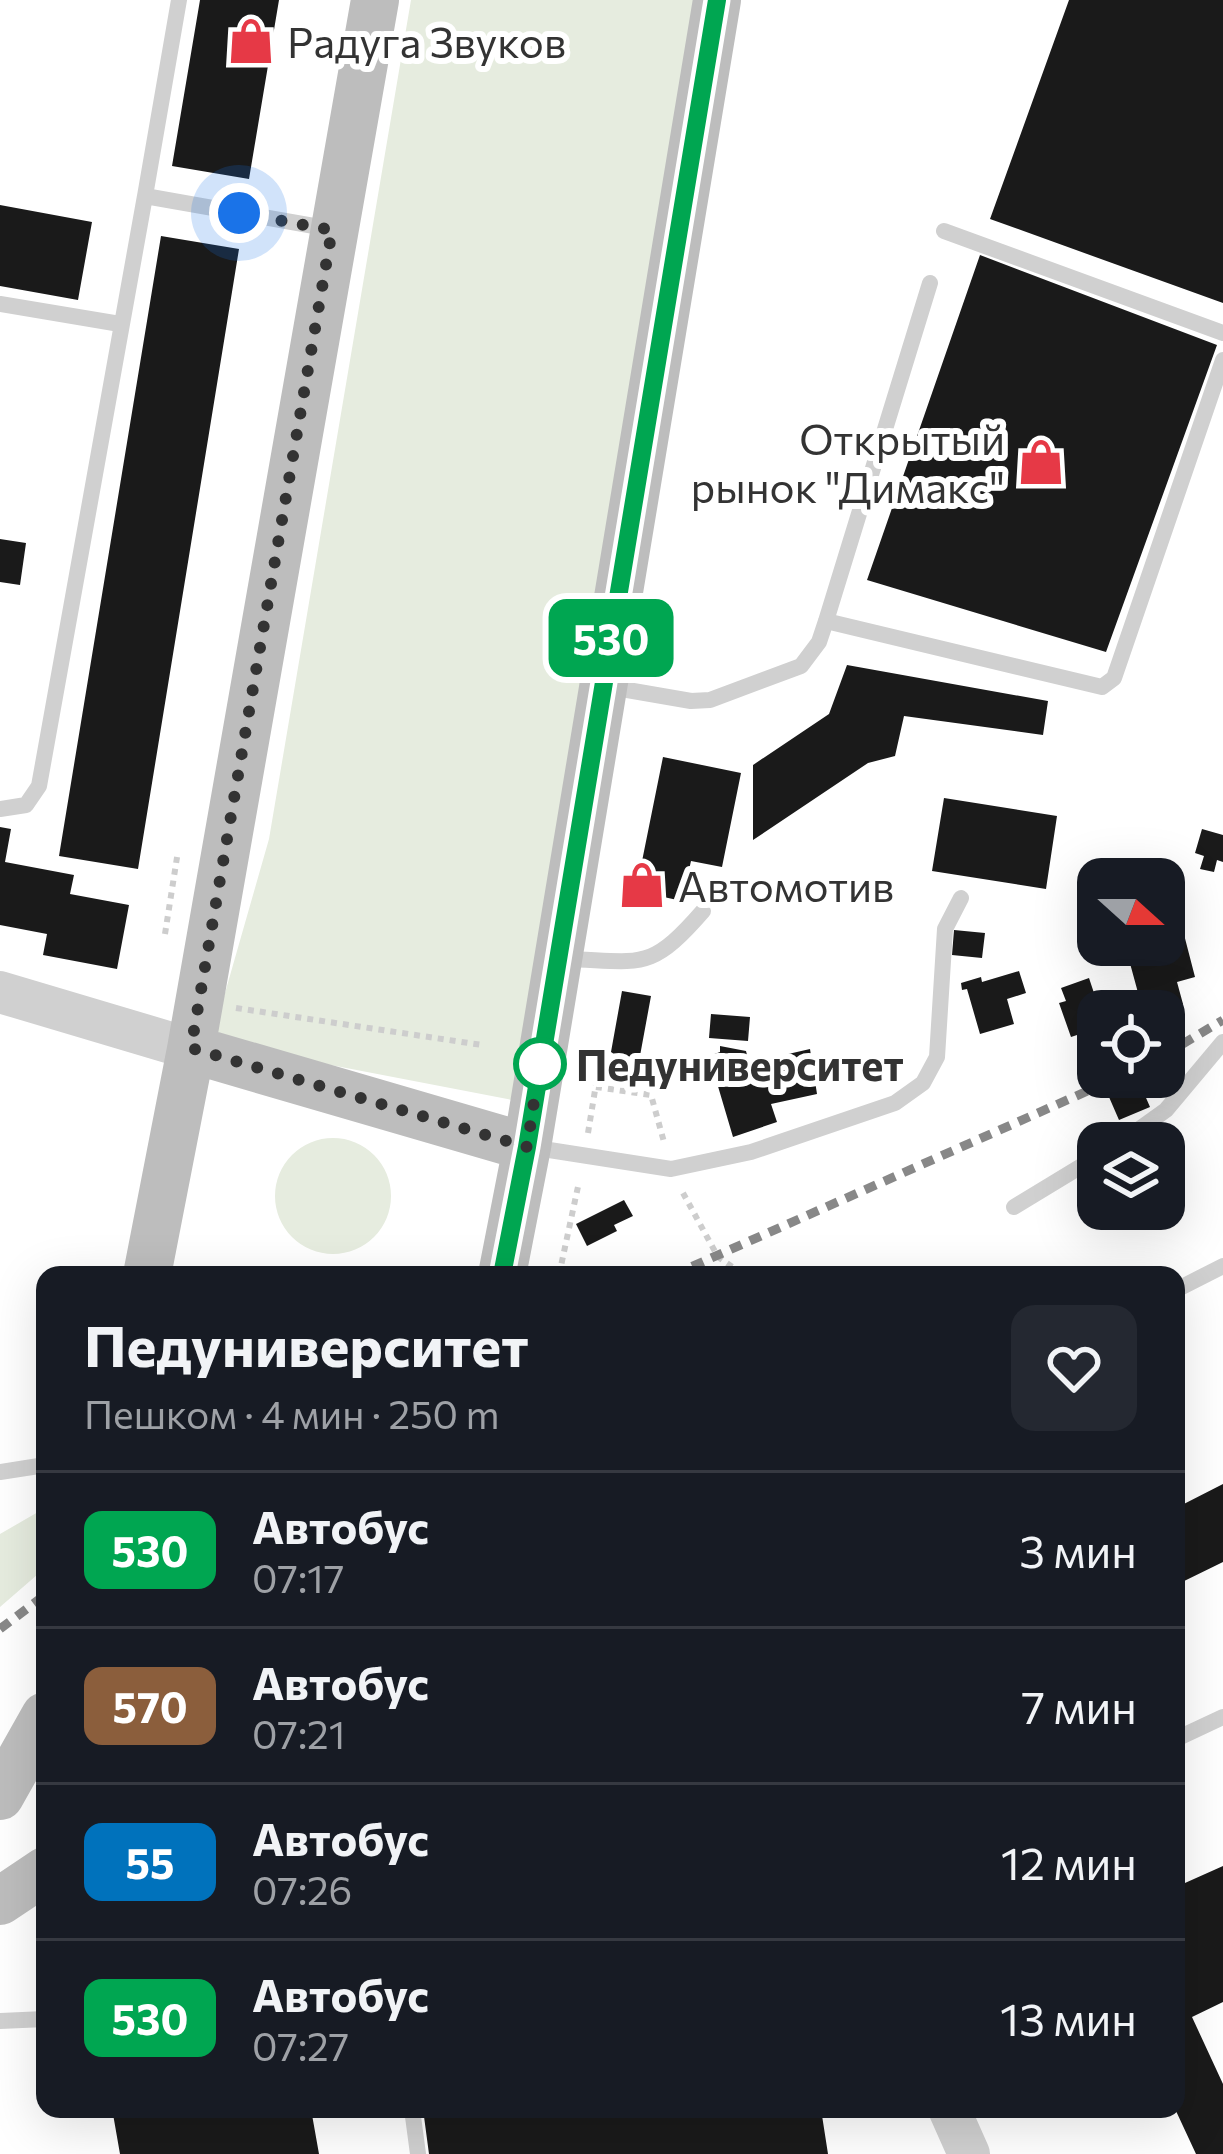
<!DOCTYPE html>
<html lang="ru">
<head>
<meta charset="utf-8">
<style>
  body { margin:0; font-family:Commissioner,sans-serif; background:#242831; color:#f1f3f6; height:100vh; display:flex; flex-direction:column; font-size:45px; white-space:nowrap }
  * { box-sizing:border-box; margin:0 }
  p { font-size:39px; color:#9ea1a6 }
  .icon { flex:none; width:66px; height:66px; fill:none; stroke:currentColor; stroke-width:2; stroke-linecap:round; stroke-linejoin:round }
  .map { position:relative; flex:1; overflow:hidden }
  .panel { position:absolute; left:36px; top:1266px; width:1149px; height:852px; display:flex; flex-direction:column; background:#171b24; border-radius:24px; box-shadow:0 12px 48px #0002 }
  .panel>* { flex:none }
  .badge { padding:0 24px; border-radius:18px; font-size:42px; line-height:78px }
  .needle { width:78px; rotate:111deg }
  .tools { position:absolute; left:1077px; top:858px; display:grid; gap:24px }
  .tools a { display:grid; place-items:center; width:108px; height:108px; border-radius:24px; background:#171b24; box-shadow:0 12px 48px #0002; font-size:60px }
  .you { position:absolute; width:60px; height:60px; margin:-30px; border:9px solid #fff; border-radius:50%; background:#1a73e8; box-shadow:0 0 0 18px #1a73e833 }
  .map>.badge { position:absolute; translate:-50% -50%; box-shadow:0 0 0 6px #fff }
  .round { display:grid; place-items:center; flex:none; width:126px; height:126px; border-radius:24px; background:#242831 }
  .summary { display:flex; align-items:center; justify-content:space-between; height:204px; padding:0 48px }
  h1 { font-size:57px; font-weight:700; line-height:90px }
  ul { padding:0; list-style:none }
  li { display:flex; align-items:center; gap:36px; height:156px; padding:0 48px; border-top:3px solid #363941 }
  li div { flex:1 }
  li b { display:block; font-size:45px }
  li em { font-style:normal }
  li .badge { min-width:132px; font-weight:700; text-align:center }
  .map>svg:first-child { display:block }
  .green { fill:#e6ecdf }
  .building { fill:#1a1a1a }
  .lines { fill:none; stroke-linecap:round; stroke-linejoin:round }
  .path { stroke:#cdcdcd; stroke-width:6; stroke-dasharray:6 6; stroke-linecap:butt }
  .service { stroke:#d0d0d0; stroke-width:16 }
  .tertiary { stroke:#d0d0d0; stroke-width:42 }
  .secondary { stroke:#bdbdbd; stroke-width:48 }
  .rail { stroke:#888; stroke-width:9; stroke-dasharray:12 9; stroke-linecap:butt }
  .line-casing { stroke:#fff; stroke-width:27 }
  .line { stroke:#00a651; stroke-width:18 }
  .walk { stroke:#333; stroke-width:12; stroke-dasharray:0 21.6 }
  .stop-dot { fill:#fff; stroke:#00a651; stroke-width:6 }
  .labels { text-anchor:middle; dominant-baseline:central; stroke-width:12; stroke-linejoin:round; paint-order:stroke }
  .poi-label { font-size:42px; fill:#333; stroke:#fff; text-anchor:start }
  .stop-label { font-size:42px; font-weight:bold; fill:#333; stroke:#fff; text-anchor:start }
</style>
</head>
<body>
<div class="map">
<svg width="1223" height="2154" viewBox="0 0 1223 2154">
  <rect width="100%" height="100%" fill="#fff"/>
  <path class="green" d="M411,0H695L512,1100L211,1042L269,839Z
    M275 1196a58 58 0 1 1 116 0a58 58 0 1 1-116 0Z
    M45,1508V1568L0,1607V1534Z"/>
  <path class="building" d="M200,0H279L249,179L172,166Z
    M1069,0H1223V303L990,219Z
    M0,205L92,222L78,300L0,286Z
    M161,236L239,249L138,869L59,856Z
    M980,255L1217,345L1106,652L867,580Z
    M0,539L26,543L20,585L0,582Z
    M847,665L1048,701L1043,735L904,716L895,756L868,763L753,840V765L829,714Z
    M663,757L741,773L722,867L691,861L682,901L636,891Z
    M944,798L1057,816L1046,889L932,871Z
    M0,827L11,829L5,862L74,875L70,894L129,905L117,969L43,955L47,934L0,925Z
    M1202,829L1223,835V862L1217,860L1214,872L1200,869L1204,856L1195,853Z
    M1166,865L1195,977L1177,982L1183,1004L1143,1011L1125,945H1164V879L1119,877Z
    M954,930L985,933L982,958L952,955Z
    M1019,971L1026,993L1007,999L1014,1024L980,1034L967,989L962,990L961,983L981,977L982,982Z
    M1089,978L1100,1011L1098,1028L1071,1037L1059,1003L1066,1001L1061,988Z
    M622,991L651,996L635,1083L622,1081L626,1062L611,1052Z
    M711,1014L750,1017L748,1041L709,1038Z
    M720,1046L746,1051L749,1063L810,1049L817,1094L771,1104L777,1122L733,1137L709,1056L720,1052Z
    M1169,1065L1177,1080L1151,1093L1144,1077H1164V1068Z
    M1140,1084L1150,1107L1119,1120L1109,1097Z
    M624,1200L633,1216L614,1225L617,1231L587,1246L576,1224Z
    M1223,1484V1562L1176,1585V1508Z
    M1223,1866V2002L1192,2017L1223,2084V2154H1196L1176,2111V1887Z
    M145,2109H311L319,2154H120L113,2114Z
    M423,2109H821L828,2154H429Z"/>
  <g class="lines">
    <path class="path" d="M165,934L178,851
      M236,1008L482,1045
      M596,1087L651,1095L664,1142
      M588,1133L599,1066
      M683,1193L718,1257L744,1275
      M559,1275L579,1182"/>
    <path class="service" d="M145,196L179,0
      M944,231L1223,333
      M0,304L120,324
      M826,621L1102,687L1114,678L1223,360
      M610,687L691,701L710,700L801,666L819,642L826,621L930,283
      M0,809L26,805L39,786L145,196L331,229
      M564,959C642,961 649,973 703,911
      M1120,1143L1166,1110L1223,1042
      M530,1147L671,1169L751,1152L895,1103L923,1083L937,1057L945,929L961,898
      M1014,1207L1098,1156
      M1176,1290L1223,1266
      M0,1472L45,1465
      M1176,1739L1223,1717
      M0,2021L45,2019
      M412,2109L418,2154"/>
    <path class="tertiary" d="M0,992L191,1049
      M949,2109L969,2154"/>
    <path class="secondary" d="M191,1049L527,1147
      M147,1275L191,1049L375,0
      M502,1275L527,1147L717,0
      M0,1796L45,1716
      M0,1901L45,1871"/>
    <path class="rail" d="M1164,1055L1223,1020
      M673,1275L1119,1077
      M0,1629L45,1595"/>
  </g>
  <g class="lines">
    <defs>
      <path id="line" d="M502,1275L527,1147L717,0"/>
    </defs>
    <use href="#line" class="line-casing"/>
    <use href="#line" class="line"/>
    <path class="walk" d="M239,213L332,230L191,1048L527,1147L541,1056L540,1064"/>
  </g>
  <defs>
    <symbol id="shop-bare" viewBox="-9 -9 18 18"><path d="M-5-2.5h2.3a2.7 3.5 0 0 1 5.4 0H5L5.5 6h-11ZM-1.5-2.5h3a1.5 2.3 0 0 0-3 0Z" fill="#e63946" stroke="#fff" stroke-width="2.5" paint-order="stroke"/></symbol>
  </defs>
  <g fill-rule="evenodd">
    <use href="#shop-bare" x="218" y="8" width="66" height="66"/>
    <use href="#shop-bare" x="1008" y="429" width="66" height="66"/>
    <use href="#shop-bare" x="609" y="852" width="66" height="66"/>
  </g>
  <circle class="stop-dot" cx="540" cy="1064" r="24"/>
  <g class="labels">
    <g class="poi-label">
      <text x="287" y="41">Радуга Звуков</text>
      <text x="1005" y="438" text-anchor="end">Открытый<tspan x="1005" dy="48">рынок "Димакс"</tspan></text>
      <text x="678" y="885">Автомотив</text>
    </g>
    <g class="stop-label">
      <text x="576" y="1064">Педуниверситет</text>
    </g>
  </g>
</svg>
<div class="tools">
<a><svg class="needle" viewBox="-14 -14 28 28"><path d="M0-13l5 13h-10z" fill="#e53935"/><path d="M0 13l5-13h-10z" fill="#9ea1a6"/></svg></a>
<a><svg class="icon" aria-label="locate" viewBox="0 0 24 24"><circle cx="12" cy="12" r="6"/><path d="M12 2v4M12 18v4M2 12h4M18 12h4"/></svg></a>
<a><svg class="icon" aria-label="layers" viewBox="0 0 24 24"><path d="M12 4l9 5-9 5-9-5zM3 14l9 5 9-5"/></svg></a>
</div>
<div class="you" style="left:239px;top:213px"></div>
<b class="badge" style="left:611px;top:638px;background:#00a651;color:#fff">530</b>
<section class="panel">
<div class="summary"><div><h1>Педуниверситет</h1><p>Пешком · 4 мин · 250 m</p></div><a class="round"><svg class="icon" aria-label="heart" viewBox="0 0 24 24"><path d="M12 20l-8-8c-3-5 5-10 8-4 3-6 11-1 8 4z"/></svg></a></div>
<ul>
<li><span class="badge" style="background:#00a651;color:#fff">530</span><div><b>Автобус</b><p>07:17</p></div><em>3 мин</em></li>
<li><span class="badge" style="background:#8b5e3c;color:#fff">570</span><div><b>Автобус</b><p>07:21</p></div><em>7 мин</em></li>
<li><span class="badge" style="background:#0072bc;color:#fff">55</span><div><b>Автобус</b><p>07:26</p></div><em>12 мин</em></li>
<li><span class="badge" style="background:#00a651;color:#fff">530</span><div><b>Автобус</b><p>07:27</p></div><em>13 мин</em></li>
</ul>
</section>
</div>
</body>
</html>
